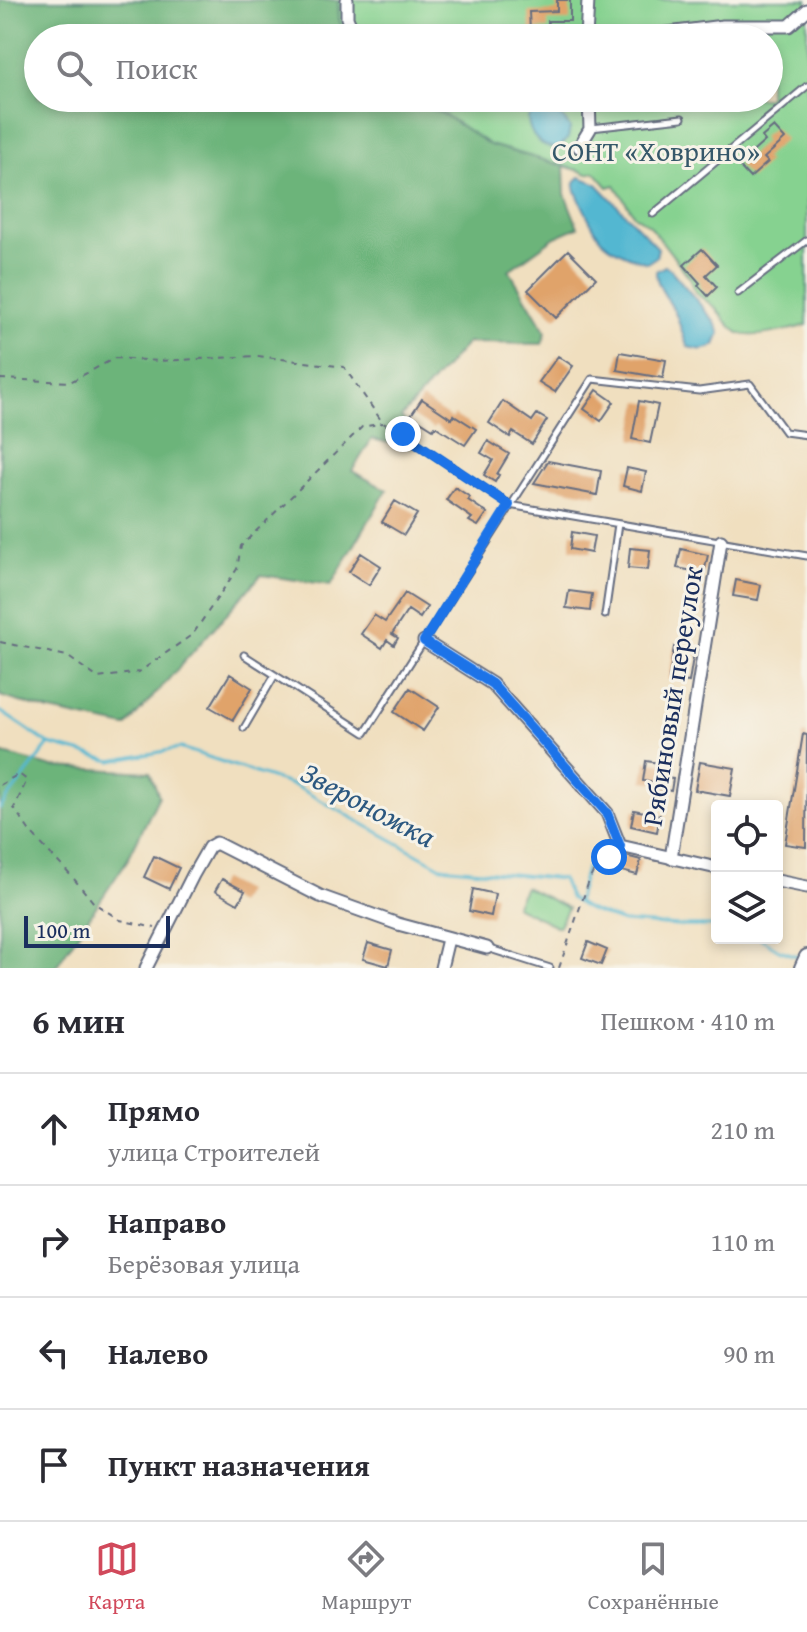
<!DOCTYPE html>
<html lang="ru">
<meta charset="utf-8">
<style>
:root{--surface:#fff;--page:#f7f7f7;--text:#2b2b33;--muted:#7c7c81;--line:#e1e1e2;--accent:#d1495b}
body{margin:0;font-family:"Gentium Book Plus",serif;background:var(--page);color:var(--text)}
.controls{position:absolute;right:24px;bottom:24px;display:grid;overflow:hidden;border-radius:8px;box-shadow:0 4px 12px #0003}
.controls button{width:72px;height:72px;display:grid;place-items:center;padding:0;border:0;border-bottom:2px solid var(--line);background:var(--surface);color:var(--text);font:40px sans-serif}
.scale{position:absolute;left:24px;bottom:20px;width:146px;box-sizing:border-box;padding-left:8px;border:4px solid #1b2f5e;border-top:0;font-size:22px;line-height:28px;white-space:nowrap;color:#1b2f5e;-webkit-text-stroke:6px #f7f3e8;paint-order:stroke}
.stop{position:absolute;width:24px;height:24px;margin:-18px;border:6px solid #1a73e8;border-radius:50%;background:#fff}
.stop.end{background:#1a73e8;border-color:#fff;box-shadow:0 2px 8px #0008}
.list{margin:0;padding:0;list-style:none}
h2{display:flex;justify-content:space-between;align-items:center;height:104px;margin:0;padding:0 32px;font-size:34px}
h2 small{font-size:26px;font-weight:400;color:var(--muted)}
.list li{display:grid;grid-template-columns:52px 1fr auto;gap:24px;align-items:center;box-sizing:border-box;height:112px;padding:0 32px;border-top:2px solid var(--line)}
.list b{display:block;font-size:30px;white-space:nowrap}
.list p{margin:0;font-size:26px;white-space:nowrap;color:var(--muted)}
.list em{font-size:26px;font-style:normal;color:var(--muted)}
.icon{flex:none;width:44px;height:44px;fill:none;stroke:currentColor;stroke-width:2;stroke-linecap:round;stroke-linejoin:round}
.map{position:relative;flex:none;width:807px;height:968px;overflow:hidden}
.search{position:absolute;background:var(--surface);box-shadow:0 4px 12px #0003;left:24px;right:24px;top:24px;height:88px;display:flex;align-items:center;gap:20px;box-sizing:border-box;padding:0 28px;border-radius:44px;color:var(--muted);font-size:30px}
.sheet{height:552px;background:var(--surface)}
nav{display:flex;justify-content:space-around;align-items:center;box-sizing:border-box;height:112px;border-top:2px solid var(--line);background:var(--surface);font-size:22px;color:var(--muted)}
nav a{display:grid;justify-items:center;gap:4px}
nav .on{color:var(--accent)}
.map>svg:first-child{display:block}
.green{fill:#86d290;stroke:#508077;stroke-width:2}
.forest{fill:#6cb47a;stroke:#44726c;stroke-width:2}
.water{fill:#53b7d1;stroke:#377398;stroke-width:2}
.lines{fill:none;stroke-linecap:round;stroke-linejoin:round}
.stream{stroke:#53b7d1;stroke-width:3}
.building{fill:#e0a36b}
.service-casing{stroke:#666d80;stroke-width:9}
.minor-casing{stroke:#666d80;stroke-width:15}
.tertiary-casing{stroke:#666d80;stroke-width:18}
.path{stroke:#666d80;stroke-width:2;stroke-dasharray:6 6;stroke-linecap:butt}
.service{stroke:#fff;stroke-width:5}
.minor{stroke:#fff;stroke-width:11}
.tertiary{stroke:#fff;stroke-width:14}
.route{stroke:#1a73e8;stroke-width:10}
.labels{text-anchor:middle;stroke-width:6;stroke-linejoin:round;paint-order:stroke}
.park-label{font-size:28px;fill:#36586a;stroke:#f7f3e8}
.street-label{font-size:28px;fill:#1b2f5e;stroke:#f7f3e8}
.water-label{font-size:30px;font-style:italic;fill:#2c5880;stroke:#f7f3e8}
</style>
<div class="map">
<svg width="807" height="968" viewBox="0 0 807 968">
<rect width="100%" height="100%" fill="#f7f3e8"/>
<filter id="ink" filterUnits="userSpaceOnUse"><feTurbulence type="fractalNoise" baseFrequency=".0125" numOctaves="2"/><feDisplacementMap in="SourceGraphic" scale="16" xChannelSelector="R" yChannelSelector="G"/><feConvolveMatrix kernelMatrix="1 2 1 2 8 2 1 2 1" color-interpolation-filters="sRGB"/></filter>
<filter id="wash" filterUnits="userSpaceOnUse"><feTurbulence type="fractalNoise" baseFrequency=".006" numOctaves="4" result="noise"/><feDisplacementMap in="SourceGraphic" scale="32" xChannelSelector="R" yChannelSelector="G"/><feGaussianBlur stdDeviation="1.8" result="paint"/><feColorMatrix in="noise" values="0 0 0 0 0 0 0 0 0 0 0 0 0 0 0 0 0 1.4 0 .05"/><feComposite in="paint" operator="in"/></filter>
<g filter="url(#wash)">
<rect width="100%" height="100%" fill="#f0dfbf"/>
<path class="green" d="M338 0H807V325C793 329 751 340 739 333 728 327 722 314 713 306 701 296 693 295 690 278L650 226 634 215 615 185 608 187 595 172 587 174 581 171 490 145 443 114 419 104 411 98H769V38H346L339 19Z
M525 887 568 908 558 927 515 906Z"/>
<path class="forest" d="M0 0H338L339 19 346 38H38V98H411L419 104 443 114 490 145 564 166 565 194 578 227 555 237 509 270 546 332 542 344 467 343 401 417 418 435 410 448 372 439 352 471 387 490 331 585 261 575 126 727 50 711 0 696Z
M0 753 53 767 150 772 159 796 128 859 55 968H0Z"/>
<path class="water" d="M536 108C552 109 563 115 570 128L568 138 559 148C541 149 529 135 528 118Z
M580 177 596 183 658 248 656 257 647 263C631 257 614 252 601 239 595 232 577 196 575 187 574 181 576 181 580 177Z
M665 266 671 270 714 321 720 333 715 345C705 351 699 350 688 347 683 337 681 328 677 317 671 301 656 288 656 271Z"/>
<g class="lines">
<path class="stream" d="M0 711 49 744 112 761 181 748 295 786 441 867 562 879 570 898 587 909 623 922 678 926H717
M0 808 49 744
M577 902 586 868
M760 938 779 950 803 958"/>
</g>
<g id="blocks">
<path class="building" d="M557 0H570V21H548V29L530 30 529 12 557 11Z
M774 127 785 139 764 158 768 162 750 178 738 165 765 141 762 137Z
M702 249 717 265 706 275 717 287 708 296 698 285 700 283 684 265Z
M568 250 596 278 556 318 528 290Z
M620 352 666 360 663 378 617 370Z
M558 356 573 366 555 392 539 382Z
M597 390 614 402 601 421 584 409Z
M422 399 452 419 454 415 476 429 465 445 435 426 433 429 411 415Z
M503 401 532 421 537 414 547 420 532 444 513 432 510 437 489 423Z
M639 401 658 405 650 443 632 439Z
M488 441 509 454 497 474 499 475 495 482 484 475 493 460 481 453Z
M548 461 601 471 597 495 534 483Z
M627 468 646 472 642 491 623 486Z
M455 487 470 497 468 500 487 513 478 526 469 521 472 518 446 500Z
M395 501 417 514 404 535 382 522Z
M572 532 594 536 591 553 570 549Z
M630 548 650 550 648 570 628 568Z
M681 549 708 555 704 573 677 568Z
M361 553 381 566 369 585 349 572Z
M736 580 761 585 758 600 733 596Z
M569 591 592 594 590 611 566 608Z
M405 593 427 607 420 618 408 610 392 634 398 638 394 645 387 640 382 648 361 634 374 615 385 622Z
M674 647 694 651 689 682 669 679Z
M230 674 252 688 233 720 210 707Z
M410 688 439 707 423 731 394 712Z
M803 734 807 735 806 847 785 844Z
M646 761 666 764 664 778 673 779 671 791 656 788 657 783 643 781Z
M700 762 735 768 730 796 695 790Z
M634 810 660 815 657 832 631 826Z
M618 854 641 860 637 875 614 869Z
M154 856 179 868 169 889 144 877Z
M222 879 245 891 238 904 215 891Z
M473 889 495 894 491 916 469 911Z
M588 942 607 950 601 965 582 958Z
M368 943 392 950 388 966 363 959Z"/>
</g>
</g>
<g filter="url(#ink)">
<use href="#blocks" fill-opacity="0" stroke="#666d80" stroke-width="2"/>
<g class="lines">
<defs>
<path id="service" d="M591 128 682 118
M653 214 807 86
M738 293 807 240
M403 434 509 505 807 556
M605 615 618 524
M244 655 365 733 592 379 699 391 750 384 785 432 807 435
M244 728 275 675
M487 948 550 968"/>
<path id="minor" d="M347 0V18L356 38
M586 38 588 0
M628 38 723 26H789L807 10
M579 147 590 129 589 98
M424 641 492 684 607 813 620 846 717 868
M671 858 721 541
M777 881 807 887
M146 968 193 875 209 847 216 843 320 896 398 924 487 948
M441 968 448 939"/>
<path id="tertiary" d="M802 968 807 957"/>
</defs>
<use href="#service" class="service-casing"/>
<use href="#minor" class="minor-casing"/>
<use href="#tertiary" class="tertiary-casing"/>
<path class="path" d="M0 379 70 382 115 358 159 361 258 356 344 367 383 423 397 430
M0 642 67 656 98 678 139 672 193 634 237 569 241 546 362 427 383 423
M0 785 19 774 27 780 14 808 31 833 74 879 94 903 120 920 155 928
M559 968 589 881 594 870 614 852"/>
<use href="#service" class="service"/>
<use href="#minor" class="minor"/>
<use href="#tertiary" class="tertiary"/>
</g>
</g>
<g class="lines" filter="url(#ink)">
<path class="route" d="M403 434 509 505 424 641 492 684 607 813 620 846 609 857"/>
</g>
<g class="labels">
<g class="park-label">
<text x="656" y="161">СОНТ «Ховрино»</text>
</g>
<g class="street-label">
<text transform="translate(672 696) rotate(-81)" y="10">Рябиновый переулок</text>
</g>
<g class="water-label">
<text transform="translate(368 805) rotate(28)" y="10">Звероножка</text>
</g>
</g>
</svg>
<div class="controls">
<button><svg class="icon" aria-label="locate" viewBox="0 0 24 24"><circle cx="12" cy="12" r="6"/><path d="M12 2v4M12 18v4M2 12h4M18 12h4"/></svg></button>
<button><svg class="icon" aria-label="layers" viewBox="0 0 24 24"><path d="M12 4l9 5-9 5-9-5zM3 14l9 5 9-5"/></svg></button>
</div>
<div class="scale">100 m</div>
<div class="stop" style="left:609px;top:857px"></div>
<div class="stop end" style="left:403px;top:434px"></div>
<div class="search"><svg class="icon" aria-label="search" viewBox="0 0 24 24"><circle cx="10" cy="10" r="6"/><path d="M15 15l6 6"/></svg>Поиск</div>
</div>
<section class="sheet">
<h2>6 мин<small>Пешком · 410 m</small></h2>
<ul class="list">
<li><svg class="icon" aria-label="ahead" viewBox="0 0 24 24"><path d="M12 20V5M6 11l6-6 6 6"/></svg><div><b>Прямо</b><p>улица Строителей</p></div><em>210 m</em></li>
<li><svg class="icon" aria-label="right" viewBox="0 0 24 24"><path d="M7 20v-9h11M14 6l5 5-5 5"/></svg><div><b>Направо</b><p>Берёзовая улица</p></div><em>110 m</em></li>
<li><svg class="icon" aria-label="left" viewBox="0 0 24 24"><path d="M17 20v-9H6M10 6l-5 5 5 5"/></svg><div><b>Налево</b></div><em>90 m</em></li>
<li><svg class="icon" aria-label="arrive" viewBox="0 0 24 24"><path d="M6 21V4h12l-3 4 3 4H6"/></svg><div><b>Пункт назначения</b></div></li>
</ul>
</section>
<nav>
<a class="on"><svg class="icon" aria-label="map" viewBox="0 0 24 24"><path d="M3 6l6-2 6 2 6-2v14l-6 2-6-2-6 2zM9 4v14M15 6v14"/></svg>Карта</a>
<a><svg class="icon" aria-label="directions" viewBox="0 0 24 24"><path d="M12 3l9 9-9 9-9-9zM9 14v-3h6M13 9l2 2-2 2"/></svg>Маршрут</a>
<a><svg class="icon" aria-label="saved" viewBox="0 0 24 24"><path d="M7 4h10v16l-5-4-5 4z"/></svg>Сохранённые</a>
</nav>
